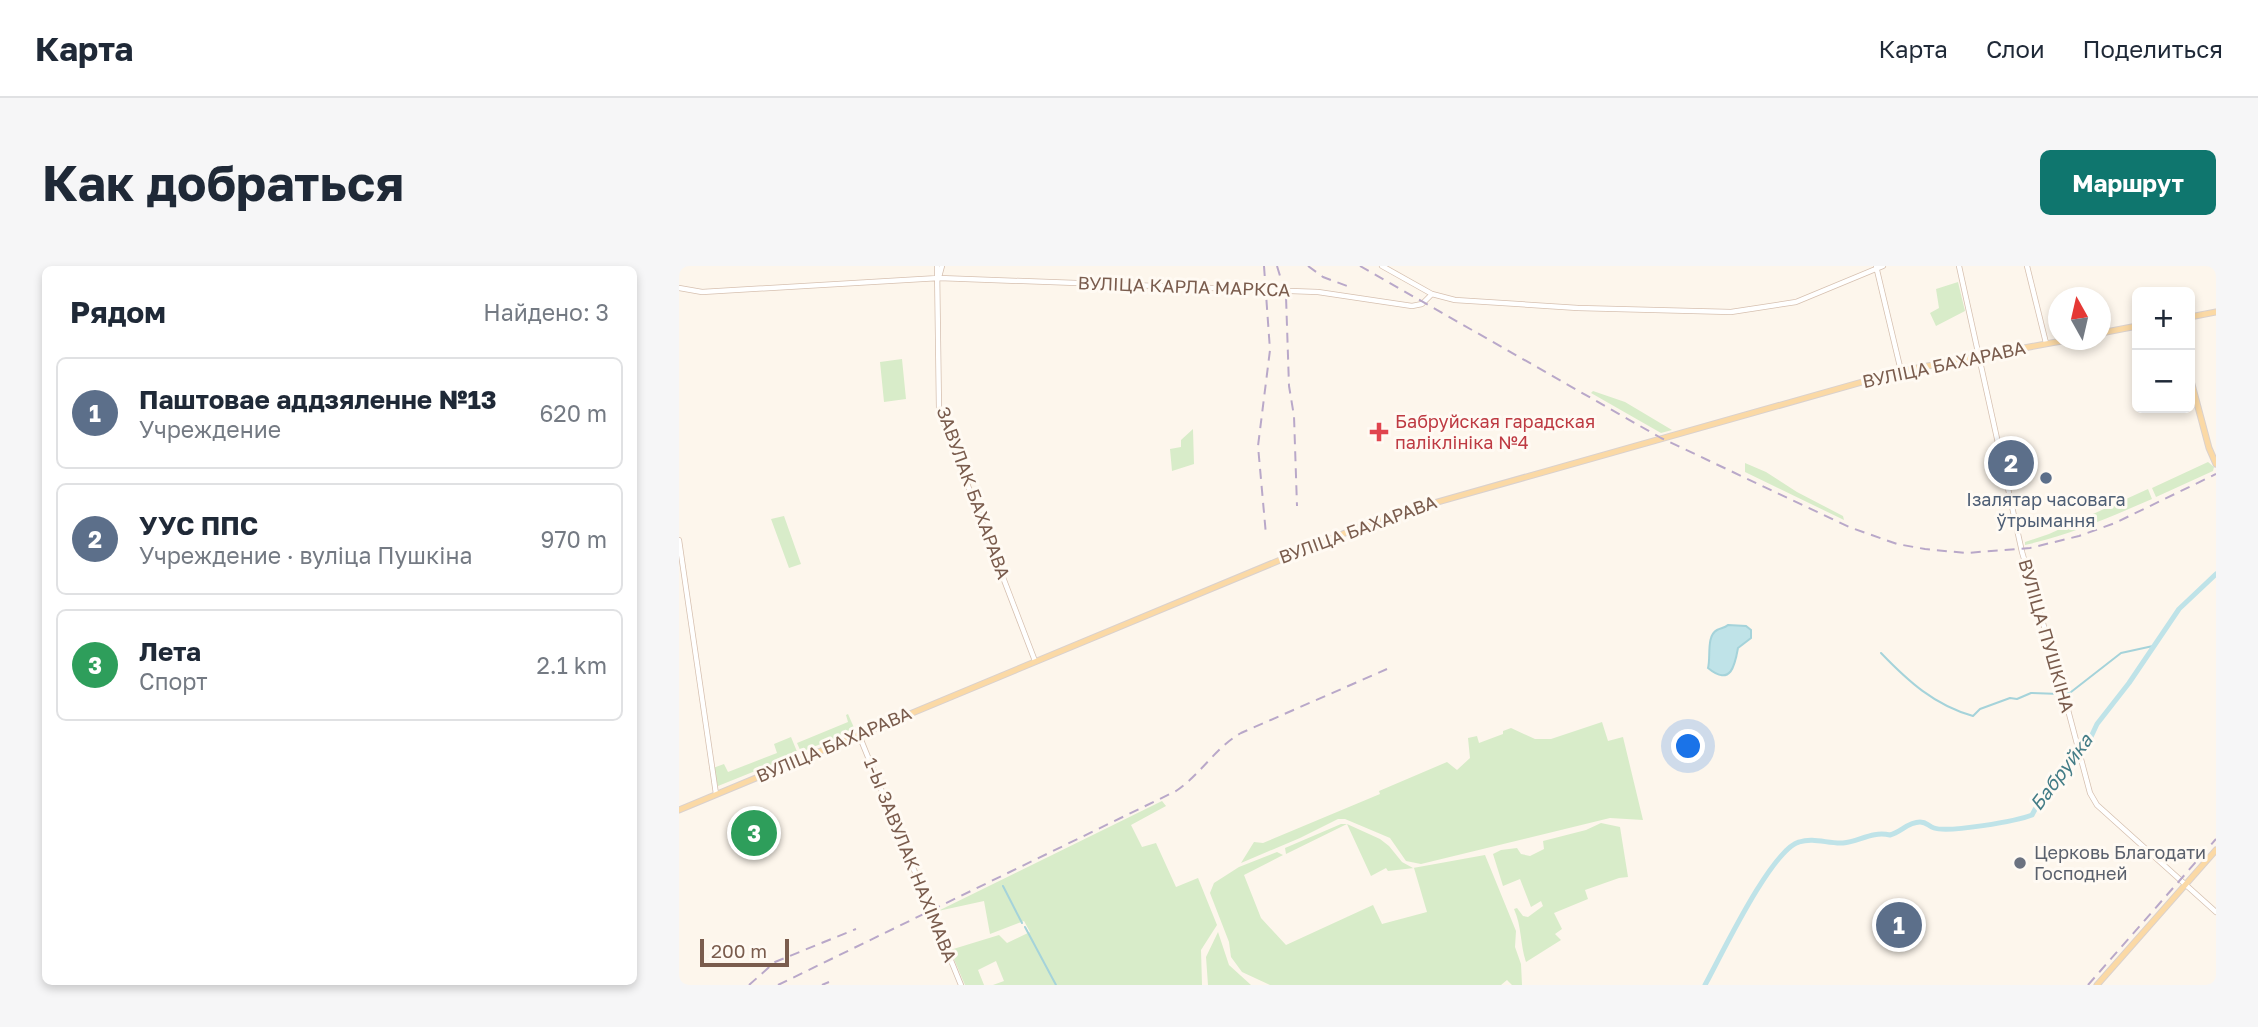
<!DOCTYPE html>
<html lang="ru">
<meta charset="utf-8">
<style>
:root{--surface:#fff;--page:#f6f6f7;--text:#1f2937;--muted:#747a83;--line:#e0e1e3;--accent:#0f766e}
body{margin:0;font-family:"Golos Text",sans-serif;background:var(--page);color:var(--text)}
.controls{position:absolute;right:21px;top:21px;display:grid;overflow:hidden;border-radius:10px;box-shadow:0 4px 10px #0003}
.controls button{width:63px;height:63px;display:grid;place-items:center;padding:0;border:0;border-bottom:2px solid var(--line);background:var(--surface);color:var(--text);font:35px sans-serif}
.compass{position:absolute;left:1369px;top:21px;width:63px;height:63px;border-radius:50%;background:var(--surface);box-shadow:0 4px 10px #0003;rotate:352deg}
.scale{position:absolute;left:21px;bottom:18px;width:89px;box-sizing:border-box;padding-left:7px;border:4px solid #7a5c4d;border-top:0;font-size:19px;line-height:24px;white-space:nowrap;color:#7a5c4d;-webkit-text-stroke:5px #fffaf3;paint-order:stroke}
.you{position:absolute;left:1010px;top:481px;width:24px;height:24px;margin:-18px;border:5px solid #fff;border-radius:50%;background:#1a73e8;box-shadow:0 0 0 10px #1a73e833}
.badge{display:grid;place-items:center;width:46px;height:46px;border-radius:50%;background:var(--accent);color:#fff;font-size:23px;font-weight:700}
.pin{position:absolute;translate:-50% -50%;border:4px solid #fff;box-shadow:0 2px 7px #0006}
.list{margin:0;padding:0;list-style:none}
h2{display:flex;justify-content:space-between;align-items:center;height:91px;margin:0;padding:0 28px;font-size:30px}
h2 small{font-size:23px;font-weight:400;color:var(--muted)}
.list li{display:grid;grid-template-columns:46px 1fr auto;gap:21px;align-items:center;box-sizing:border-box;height:112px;margin:0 14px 14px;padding:0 14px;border:2px solid var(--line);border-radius:10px}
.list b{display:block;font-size:26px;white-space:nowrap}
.list p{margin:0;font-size:23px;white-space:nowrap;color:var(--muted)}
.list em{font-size:23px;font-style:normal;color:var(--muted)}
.map{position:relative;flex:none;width:1537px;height:719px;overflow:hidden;border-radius:10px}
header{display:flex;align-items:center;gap:42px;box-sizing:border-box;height:98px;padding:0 35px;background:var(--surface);border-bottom:2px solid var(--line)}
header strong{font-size:33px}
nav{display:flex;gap:38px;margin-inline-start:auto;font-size:24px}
.intro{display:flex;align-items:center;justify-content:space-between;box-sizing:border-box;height:168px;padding:0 42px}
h1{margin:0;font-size:49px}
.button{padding:18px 32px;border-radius:10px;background:var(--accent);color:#fff;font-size:24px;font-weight:700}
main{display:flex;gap:42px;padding:0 42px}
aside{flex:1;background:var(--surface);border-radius:10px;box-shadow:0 4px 10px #0003}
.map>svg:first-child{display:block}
.green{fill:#d8ecc9}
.water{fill:#bfe3e8;stroke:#a5d3da;stroke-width:2}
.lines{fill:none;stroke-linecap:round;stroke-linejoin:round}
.stream{stroke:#a5d3da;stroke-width:2}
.river{stroke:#bfe3e8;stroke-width:5}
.secondary-casing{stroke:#d6c0b0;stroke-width:6}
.primary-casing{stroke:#dad1cd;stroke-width:7}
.secondary{stroke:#fff;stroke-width:4.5}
.primary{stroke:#fbd9a5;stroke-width:5}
.rail{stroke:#b9a8c9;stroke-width:2;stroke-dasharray:10 7;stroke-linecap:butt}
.health-dot{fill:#e0444e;stroke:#fffaf3;stroke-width:2.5}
.service-dot{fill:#5c6f8a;stroke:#fffaf3;stroke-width:2.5}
.worship-dot{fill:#6b7280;stroke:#fffaf3;stroke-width:2.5}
.labels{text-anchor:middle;stroke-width:6;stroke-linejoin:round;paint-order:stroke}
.street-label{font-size:18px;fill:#7a5c4d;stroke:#fffaf3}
.health-label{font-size:18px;fill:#be3a42;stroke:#fffaf3;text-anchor:start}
.service-label{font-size:18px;fill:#4e5e75;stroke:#fffaf3}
.worship-label{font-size:18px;fill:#5b616d;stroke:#fffaf3;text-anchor:start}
.water-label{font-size:19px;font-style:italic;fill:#437c86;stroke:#fffaf3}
</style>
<header>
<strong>Карта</strong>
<nav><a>Карта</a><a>Слои</a><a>Поделиться</a></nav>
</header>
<div class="intro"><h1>Как добраться</h1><a class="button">Маршрут</a></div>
<main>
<aside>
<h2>Рядом<small>Найдено: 3</small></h2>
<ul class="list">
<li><span class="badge" style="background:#5c6f8a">1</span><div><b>Паштовае аддзяленне №13</b><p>Учреждение</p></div><em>620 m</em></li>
<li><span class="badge" style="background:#5c6f8a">2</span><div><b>УУС ППС</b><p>Учреждение · вуліца Пушкіна</p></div><em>970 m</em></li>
<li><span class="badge" style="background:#2e9e5b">3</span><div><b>Лета</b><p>Спорт</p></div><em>2.1 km</em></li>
</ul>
</aside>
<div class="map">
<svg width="1537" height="719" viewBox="0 0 1537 719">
<rect width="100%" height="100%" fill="#fdf6ec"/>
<path class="green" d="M1279 16 1286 45 1257 60 1251 47 1260 42 1257 23Z
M223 93 227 133 205 136 201 96Z
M914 125 946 136 993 164 982 167 912 127Z
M514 163 515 198 493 205 491 183 502 181V174Z
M1529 196 1535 201 1534 205 1477 231 1473 222Z
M1066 197 1087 206 1118 226 1164 250 1165 254 1066 206Z
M1469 223 1473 233C1431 251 1391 269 1346 279V276L1370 268Z
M105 250 122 298 110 302 92 253Z
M169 448 176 464 122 486 118 477 169 456 167 449Z
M923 456 929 475 944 471 964 554 931 552 742 598 727 595 711 572 666 553H659L621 572 562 597 575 576 584 577 701 528 700 525 768 496 778 504 791 492 789 472 798 470 800 477 824 468V465L832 462 856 473H872Z
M112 471 119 488 39 520 34 502 45 498 49 506 98 487 95 478Z
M483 535 487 540 452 559 463 581 477 577 497 621 519 612 538 659 522 684 523 719H314L325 715 317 695 299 704 305 719H286L271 684 320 669 328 677 351 666 345 655 311 668 305 635 259 645Z
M922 557 941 561 949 611 940 612 906 624 909 633 875 647 883 663 876 668 882 674 847 696C841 678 843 661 835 643L838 642 844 650 849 651 864 640 862 635 852 641 841 613 824 620 814 588 822 584 838 582 842 588 851 590 865 583 864 575 907 564Z
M662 558H668L701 573 710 580 723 596 734 602 806 589 837 665 836 681 842 698 843 719H833L828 714 822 719H591L563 706 552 691 550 676 531 627 535 617 560 601 598 586 604 589 565 609 582 652 607 679 694 639 703 658 748 646 735 602 709 605 707 602 692 610 668 558 607 588 606 582Z
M539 666 550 699 572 719H529L527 691Z"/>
<path class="water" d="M1049 359 1067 360 1072 364V372L1059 382C1056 399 1052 421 1029 402 1032 391 1027 370 1038 364 1042 362 1046 362 1049 359Z"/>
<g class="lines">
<path class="stream" d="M1202 387C1229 415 1255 439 1294 450L1301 443 1331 432 1338 433 1352 427 1381 428 1392 426 1442 387 1474 380
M324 620 343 657
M346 661 377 719"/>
<path class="river" d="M1026 719C1042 690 1092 584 1120 576 1135 571 1149 578 1164 577 1181 575 1193 565 1211 569 1222 566 1229 556 1241 556 1248 556 1249 560 1255 562 1270 567 1338 555 1353 549L1367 523 1386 501 1394 487 1411 473 1418 458 1450 417 1500 343 1537 308"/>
<defs>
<path id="secondary" d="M258 0 260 144 356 395
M703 0 753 28 776 34 899 42 1052 46 1117 36 1204 0
M1197 0 1222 105
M1280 0 1343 286 1384 425 1411 527 1418 539 1537 646
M1348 0 1367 77
M260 11 263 0
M0 22 23 26 260 12 639 26 733 40 743 38 753 28
M0 274 37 528
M180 469 282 719"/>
<path id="primary" d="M1511 51 1537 46
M1422 67 1458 60
M1511 111 1530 182 1537 198
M0 544 702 252 1222 105 1388 74
M1418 719 1537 584"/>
</defs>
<use href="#secondary" class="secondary-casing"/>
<use href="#primary" class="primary-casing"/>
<use href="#secondary" class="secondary"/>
<use href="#primary" class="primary"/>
<path class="rail" d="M585 0 591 84 579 180 587 269
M598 0 607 30 610 120 615 150 618 240
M629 0 644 11 668 20
M681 0 982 172 1170 261 1218 278 1246 283 1287 287 1351 282 1400 270 1436 257 1537 208
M70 719 96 696 177 663
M99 719 497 525C522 508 536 482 562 467L708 403
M143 719 150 716
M1409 719 1537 573"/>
</g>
<path class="health-dot" d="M696.5 155.5h7v7h7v7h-7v7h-7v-7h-7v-7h7z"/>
<circle class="service-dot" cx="1367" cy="212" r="7"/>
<circle class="worship-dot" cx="1341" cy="597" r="7"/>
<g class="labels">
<g class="street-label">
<text transform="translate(505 21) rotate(2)" y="6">ВУЛІЦА КАРЛА МАРКСА</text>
<text transform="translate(1265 99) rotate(-12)" y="6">ВУЛІЦА БАХАРАВА</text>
<text transform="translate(294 227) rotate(70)" y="6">ЗАВУЛАК БАХАРАВА</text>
<text transform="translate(679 264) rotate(-20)" y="6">ВУЛІЦА БАХАРАВА</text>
<text transform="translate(1367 370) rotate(74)" y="6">ВУЛІЦА ПУШКІНА</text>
<text transform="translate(155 479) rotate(-23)" y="6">ВУЛІЦА БАХАРАВА</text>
<text transform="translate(231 594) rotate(68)" y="6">1-Ы ЗАВУЛАК НАХІМАВА</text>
</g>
<g class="health-label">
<text x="716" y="162">Бабруйская гарадская<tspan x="716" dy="21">паліклініка №4</tspan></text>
</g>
<g class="service-label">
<text x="1367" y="240">Ізалятар часовага<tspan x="1367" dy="21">ўтрымання</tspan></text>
</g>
<g class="worship-label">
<text x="1355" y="593">Церковь Благодати<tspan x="1355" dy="21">Господней</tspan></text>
</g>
<g class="water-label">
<text transform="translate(1382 506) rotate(-53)" y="7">Бабруйка</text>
</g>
</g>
</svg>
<div class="controls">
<button>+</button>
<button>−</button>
</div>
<svg class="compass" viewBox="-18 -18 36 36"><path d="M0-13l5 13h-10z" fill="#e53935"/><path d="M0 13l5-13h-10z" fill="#747a83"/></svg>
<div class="scale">200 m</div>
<div class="you"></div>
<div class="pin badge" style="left:1220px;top:659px;background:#5c6f8a">1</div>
<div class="pin badge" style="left:1332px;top:197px;background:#5c6f8a">2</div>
<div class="pin badge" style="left:75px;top:567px;background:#2e9e5b">3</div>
</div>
</main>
